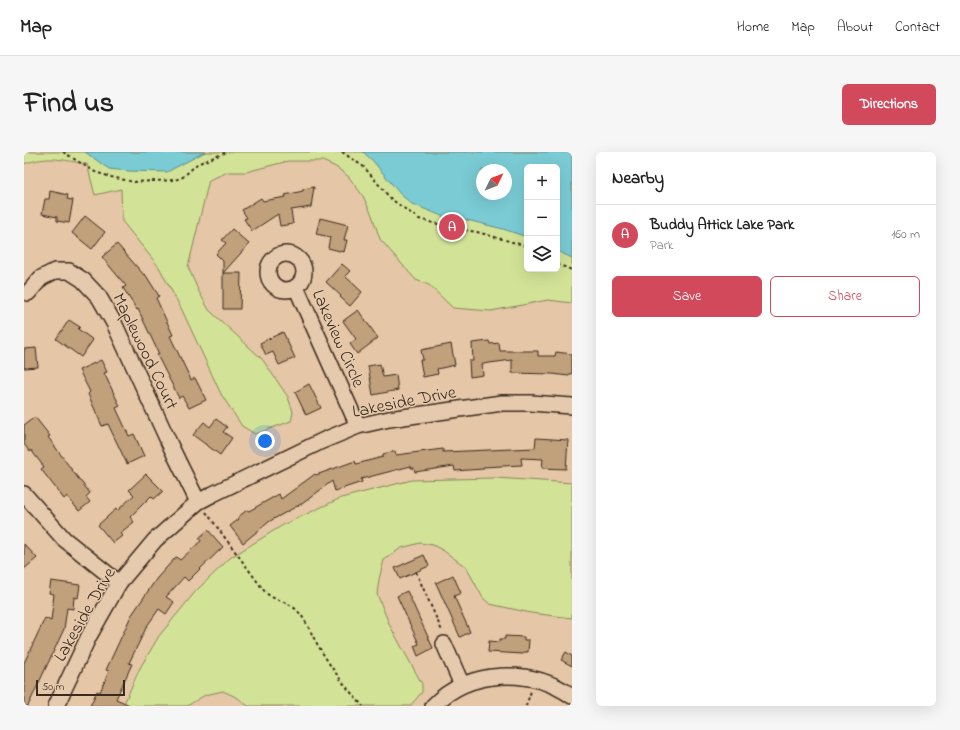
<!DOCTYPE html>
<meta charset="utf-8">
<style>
:root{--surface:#fff;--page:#f6f6f6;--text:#222;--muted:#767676;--line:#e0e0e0;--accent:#d1495b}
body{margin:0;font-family:"Indie Flower",sans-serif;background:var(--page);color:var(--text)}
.controls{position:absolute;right:12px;top:12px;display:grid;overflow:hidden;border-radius:6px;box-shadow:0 4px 16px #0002}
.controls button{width:36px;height:36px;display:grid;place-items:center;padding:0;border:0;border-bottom:1px solid var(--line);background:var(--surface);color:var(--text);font:20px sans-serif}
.compass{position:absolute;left:452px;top:12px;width:36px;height:36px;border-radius:50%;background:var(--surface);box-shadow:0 4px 16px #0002;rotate:47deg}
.scale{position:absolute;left:12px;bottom:10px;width:89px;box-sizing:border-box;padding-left:4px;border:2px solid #3b2a1e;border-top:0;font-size:11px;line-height:14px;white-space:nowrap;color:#3b2a1e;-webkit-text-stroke:3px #e6caad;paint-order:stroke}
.you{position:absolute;left:241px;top:289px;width:14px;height:14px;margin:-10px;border:3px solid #fff;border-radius:50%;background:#1a73e8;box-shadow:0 0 0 6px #1a73e833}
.badge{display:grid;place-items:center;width:26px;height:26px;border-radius:50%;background:var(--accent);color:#fff;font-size:13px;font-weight:700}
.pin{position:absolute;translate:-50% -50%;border:2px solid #fff;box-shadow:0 1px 4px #0006}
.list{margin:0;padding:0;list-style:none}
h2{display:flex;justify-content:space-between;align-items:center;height:52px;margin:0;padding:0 16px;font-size:17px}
h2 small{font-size:13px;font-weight:400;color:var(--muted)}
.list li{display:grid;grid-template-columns:26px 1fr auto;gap:12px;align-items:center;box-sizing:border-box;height:60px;padding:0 16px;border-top:1px solid var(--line)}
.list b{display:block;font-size:15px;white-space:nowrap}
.list p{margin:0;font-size:13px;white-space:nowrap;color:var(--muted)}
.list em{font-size:13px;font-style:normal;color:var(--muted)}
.actions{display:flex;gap:8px;padding:12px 16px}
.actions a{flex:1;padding:9px 0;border:1px solid var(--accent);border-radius:6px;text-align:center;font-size:14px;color:var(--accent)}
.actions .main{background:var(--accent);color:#fff}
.icon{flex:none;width:22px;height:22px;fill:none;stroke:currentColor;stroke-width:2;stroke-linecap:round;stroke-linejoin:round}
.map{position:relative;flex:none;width:548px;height:554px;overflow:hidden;border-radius:6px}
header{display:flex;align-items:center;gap:24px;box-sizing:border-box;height:56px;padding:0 20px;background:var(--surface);border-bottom:1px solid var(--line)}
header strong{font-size:19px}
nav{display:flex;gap:22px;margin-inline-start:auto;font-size:14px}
.intro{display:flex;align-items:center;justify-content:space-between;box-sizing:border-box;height:96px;padding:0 24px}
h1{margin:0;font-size:28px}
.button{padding:10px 18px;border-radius:6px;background:var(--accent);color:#fff;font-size:14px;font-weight:700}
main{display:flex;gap:24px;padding:0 24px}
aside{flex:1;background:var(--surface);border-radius:6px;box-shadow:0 4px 16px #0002}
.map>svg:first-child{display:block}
.green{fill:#d2e397;stroke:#86865a;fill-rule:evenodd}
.water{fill:#7acbd4;stroke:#618b8b;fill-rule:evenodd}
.building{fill:#c1a07c;stroke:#3b2a1e}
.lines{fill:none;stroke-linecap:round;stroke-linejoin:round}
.minor-casing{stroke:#3b2a1e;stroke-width:18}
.path{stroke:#3b2a1e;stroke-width:2;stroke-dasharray:3 3;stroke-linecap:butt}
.minor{stroke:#e6caad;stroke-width:15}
.labels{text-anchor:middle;stroke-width:3;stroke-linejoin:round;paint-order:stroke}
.street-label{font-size:18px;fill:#3b2a1e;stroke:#e6caad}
</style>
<header>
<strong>Map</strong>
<nav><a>Home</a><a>Map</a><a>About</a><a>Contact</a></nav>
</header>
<div class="intro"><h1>Find us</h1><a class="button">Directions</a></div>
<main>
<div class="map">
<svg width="548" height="554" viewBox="0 0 548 554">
<rect width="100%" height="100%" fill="#e5c6a6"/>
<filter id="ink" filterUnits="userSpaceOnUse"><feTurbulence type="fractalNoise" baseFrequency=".025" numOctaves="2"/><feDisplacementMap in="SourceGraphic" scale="8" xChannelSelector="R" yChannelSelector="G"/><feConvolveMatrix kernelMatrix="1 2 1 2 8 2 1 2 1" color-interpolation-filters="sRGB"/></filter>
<g filter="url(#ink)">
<path class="green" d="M0 0H548V151L524 148 467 159 429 156 405 133 392 128 383 118 356 87 348 63 339 44 324 24 312 15 299 9H264L222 20H204L185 28 164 115 174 138 185 158 238 207 264 245 269 260 267 269 231 282 218 274 197 242 158 158 135 115 98 69 97 37 71 43 63 12C39 8 24 3 0 12ZM503 15H533V117H503ZM458 18H482V42H458Z
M471 326 548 331V466L507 461 466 452 459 446 442 415 420 399 409 393 396 391 377 396 360 408 355 427 353 442 366 474 398 532V540L386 554H224L214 546 199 539 181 543 163 554H99L116 516 135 484 172 439 206 406 259 373 317 346 388 328Z"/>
<path class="water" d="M61 0H181L143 20 104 19 85 17Z
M339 0H548V106L533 99V15H503V85L479 77 443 68 423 66 388 52 376 42 349 9ZM458 18H482V42H458Z"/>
<path class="building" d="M290 35 287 55 267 58 269 72 256 74 254 62 228 79 220 67 223 66 218 58 237 46 239 49 262 45 261 43 279 39V37Z
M26 39 44 43 43 47 49 48 45 71 33 69V65L18 62 21 47H25Z
M61 64 81 80 68 97 48 81Z
M296 66 324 73 320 88H323L320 100 304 96 306 85 292 82Z
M208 77 225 92 199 121V109L192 102 202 91 198 88Z
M93 92 120 123 121 122 135 144 132 146 149 183 146 184 167 228 171 226 182 248 165 256 158 244 155 246 133 203 135 202 114 157 113 158 99 136 102 134 78 105Z
M318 112 326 119 321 124 338 140 326 154 316 145 317 144 302 130Z
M199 121H217L216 157H199Z
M334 158 354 186 333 202 326 192 332 187 319 169Z
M45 168 56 175 54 177 69 188 57 205 32 187Z
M259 180 271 206 255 213 249 200 242 203 236 191Z
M465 189 466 192 475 191 476 199H514V204H531L532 200 548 202V222H545V224L528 222 488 221V208L458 212 459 223 446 225 445 209H449L448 191Z
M427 192 431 213 413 217 414 222 399 225 396 208H399L397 198Z
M12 196 14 215 0 216V197Z
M77 208 83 220 80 221 96 254 92 256 105 284 110 282 120 304 103 312 84 272 78 274 64 242 66 240 55 218Z
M356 212 359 225 372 223 374 238 349 243 344 214Z
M285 232 297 256 282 263 271 240Z
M11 265 26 284 24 285 50 321 66 341 62 345 66 350 55 359 43 344 40 347 17 317 20 315 7 298 6 300 0 292V273Z
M192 267 203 275 199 280 208 286 196 303 169 283 180 270 186 275Z
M512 286 544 288 542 317 518 316 519 307 497 306 498 313 459 315V317L431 319 430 314 391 320 390 316H387V314L337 327 338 330 311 339 308 329 278 352H277L246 369 219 391 206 374 215 367 214 365 223 358 225 359 255 342 257 347 291 322 292 323 331 309 332 312 359 305V302L371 299 372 303 419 297V300L511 296Z
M122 322 139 339 130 347 127 344 106 365 110 370 96 381 98 384 89 391 74 373 92 357 93 359 110 343 105 338Z
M184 378 199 395 177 416 164 429 160 425 142 445 150 450 142 462 135 457 123 474 105 511 108 512 92 547 108 554H66L73 539 76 540 85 519 82 518 107 464 133 426 152 405 156 408 177 389 175 386Z
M0 392 13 406 0 417Z
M400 403 405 414 376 427 371 416Z
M429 423 437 441 430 444 446 480 436 485 412 431Z
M27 429 56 433 54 446 50 445 49 457 43 456 40 477 4 554H0V511L21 466 27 469 30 442 25 441Z
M383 439 409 496 394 504 390 494 395 492 373 444Z
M481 484 500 485V488H505L504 500H500L499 502 464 500 465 489 475 490 476 487H481Z
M542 500 548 504V514L537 508Z"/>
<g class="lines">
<defs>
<path id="minor" d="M244 120a18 18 0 1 1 36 0a18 18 0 1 1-36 0Z
M272 135 334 274
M4 141 17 126 31 119H45L59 128 75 145 90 171 147 295 174 350
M0 342 40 387 95 431
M420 492 438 533
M32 554 65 484 95 431 131 388 174 350 189 342 298 289 334 274 365 267 478 251H507L548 254
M409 554C445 517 506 515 548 544"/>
</defs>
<use href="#minor" class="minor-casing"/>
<path class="path" d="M39 0 71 20 87 25 110 30 151 28 159 25 173 12 203 0
M318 0 340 15 367 47 395 67 428 76 453 80 499 93 503 96
M533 112 548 118
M182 360 241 440C251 450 266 448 277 463 284 472 288 484 295 495 307 516 322 536 339 554
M392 420 418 479
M502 554 507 539"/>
<use href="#minor" class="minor"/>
</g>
</g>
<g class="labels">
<g class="street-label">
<text transform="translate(315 186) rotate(66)" y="6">Lakeview Circle</text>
<text transform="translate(122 199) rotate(64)" y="6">Maplewood Court</text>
<text transform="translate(380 249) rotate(-11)" y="6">Lakeside Drive</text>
<text transform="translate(60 462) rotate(-60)" y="6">Lakeside Drive</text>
</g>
</g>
</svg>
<div class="controls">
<button>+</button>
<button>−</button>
<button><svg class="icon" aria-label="layers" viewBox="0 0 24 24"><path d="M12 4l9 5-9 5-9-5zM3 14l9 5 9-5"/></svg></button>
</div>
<svg class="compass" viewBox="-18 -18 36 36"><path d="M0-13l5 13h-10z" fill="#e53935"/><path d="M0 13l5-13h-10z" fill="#767676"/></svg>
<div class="scale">50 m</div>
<div class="you"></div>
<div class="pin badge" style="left:428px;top:75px">A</div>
</div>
<aside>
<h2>Nearby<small></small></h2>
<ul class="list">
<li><span class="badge">A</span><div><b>Buddy Attick Lake Park</b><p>Park</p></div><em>160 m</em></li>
</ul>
<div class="actions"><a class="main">Save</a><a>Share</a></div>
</aside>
</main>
